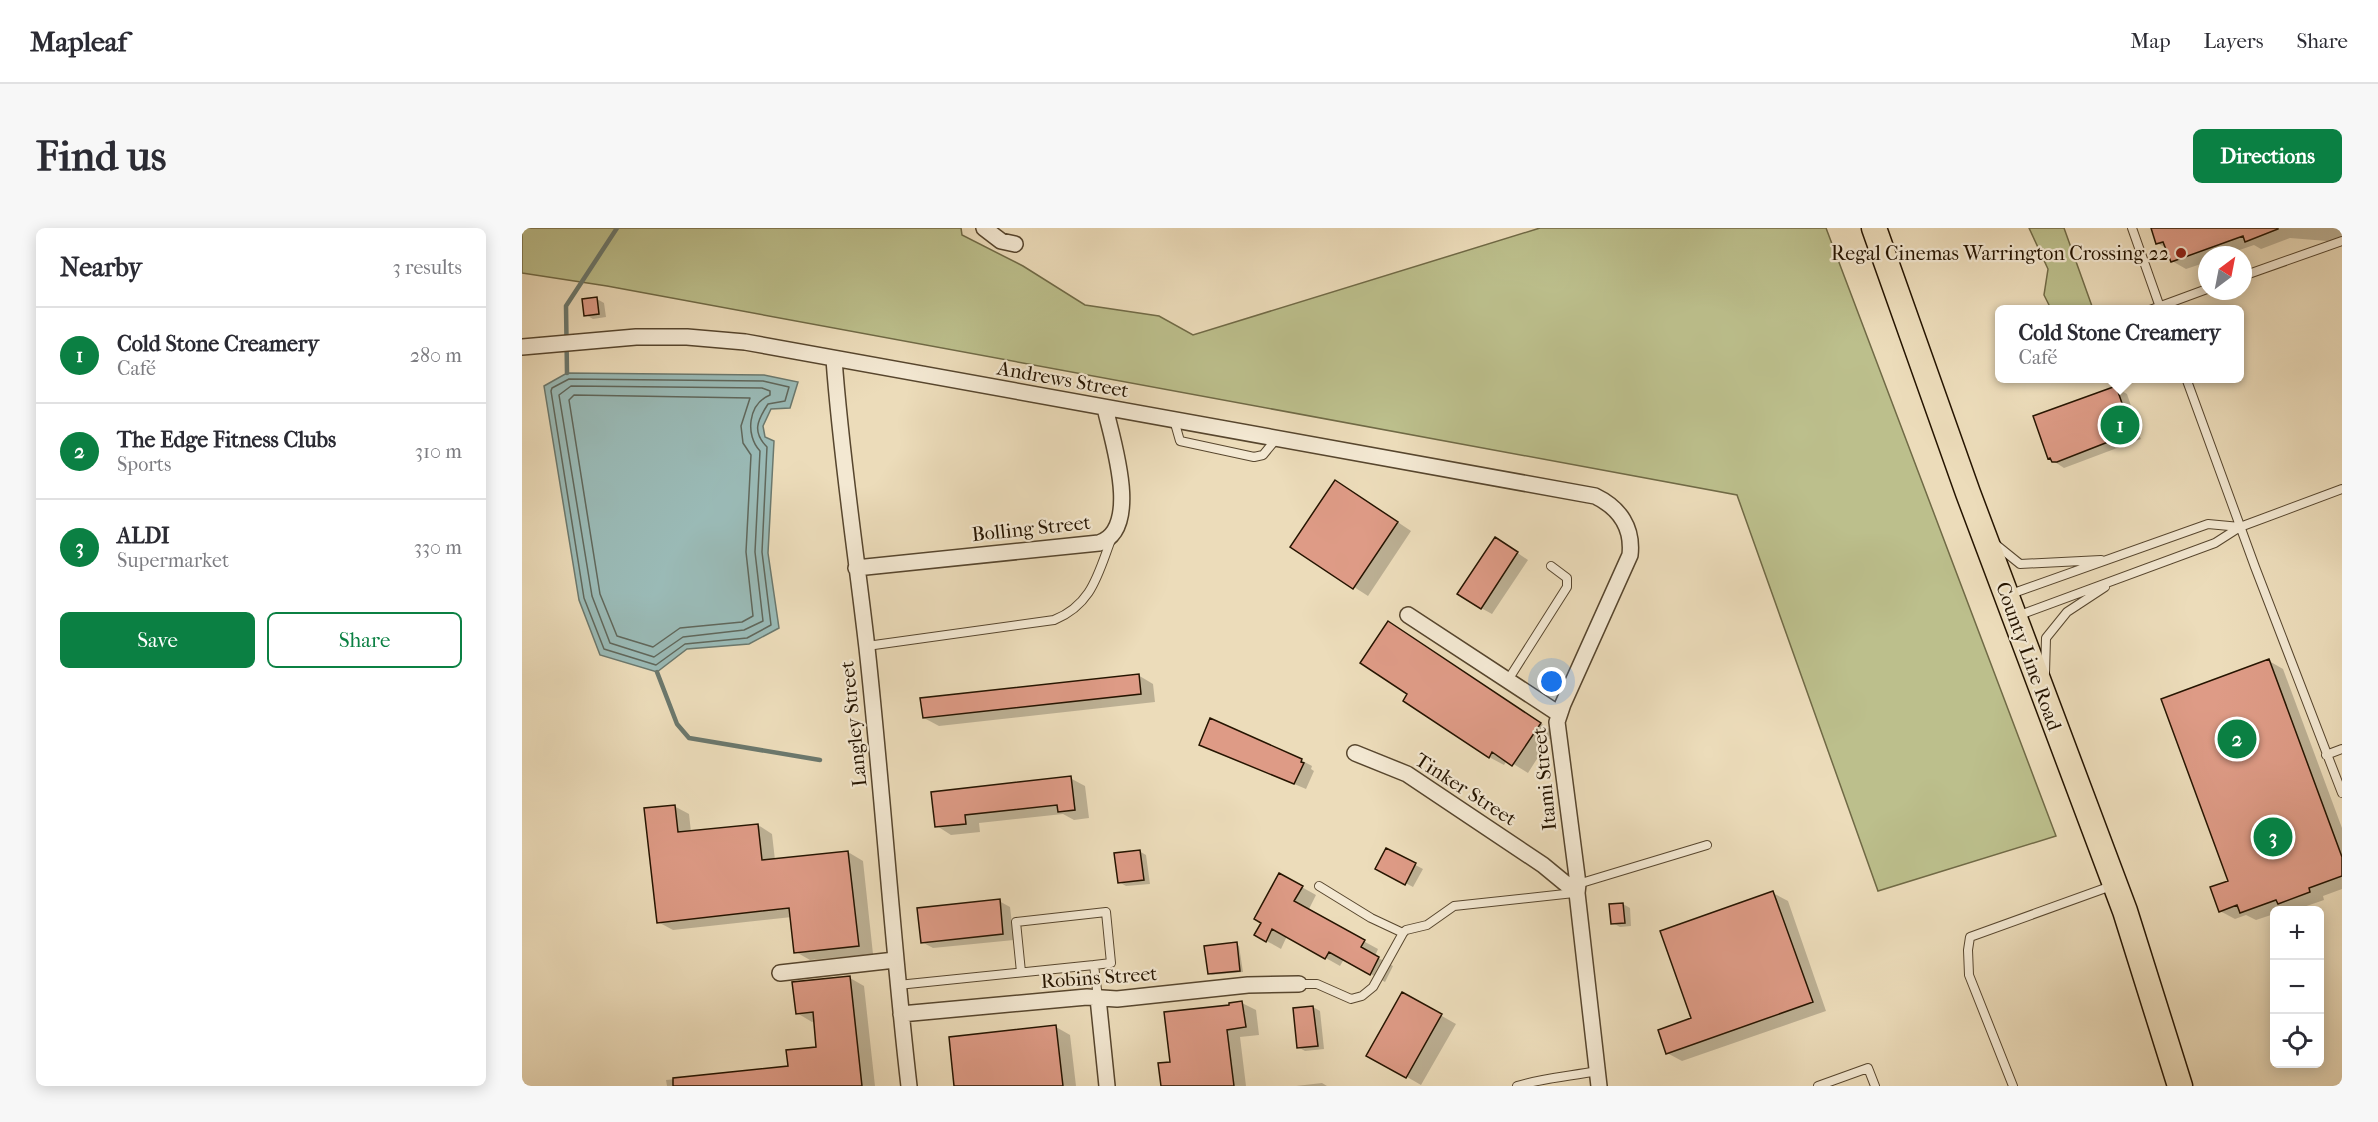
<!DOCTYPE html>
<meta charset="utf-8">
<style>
:root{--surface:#fff;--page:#f7f7f7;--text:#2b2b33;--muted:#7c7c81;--line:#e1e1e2;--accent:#0b8043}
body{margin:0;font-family:"IM FELL French Canon",serif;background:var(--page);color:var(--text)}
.controls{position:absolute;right:18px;bottom:18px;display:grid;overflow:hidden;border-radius:9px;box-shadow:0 3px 15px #0003}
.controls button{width:54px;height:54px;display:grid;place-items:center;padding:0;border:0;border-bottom:2px solid var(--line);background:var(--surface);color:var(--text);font:30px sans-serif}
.compass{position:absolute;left:1676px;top:18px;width:54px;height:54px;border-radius:50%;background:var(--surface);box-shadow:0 3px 15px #0003;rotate:32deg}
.you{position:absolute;left:1030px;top:454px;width:21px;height:21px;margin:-15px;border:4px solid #fff;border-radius:50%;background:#1a73e8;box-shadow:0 0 0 9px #1a73e833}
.badge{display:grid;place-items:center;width:39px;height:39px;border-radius:50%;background:var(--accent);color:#fff;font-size:20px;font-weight:700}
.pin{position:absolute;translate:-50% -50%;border:3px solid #fff;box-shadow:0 2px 6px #0006}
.popup{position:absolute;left:1473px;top:77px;width:249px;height:78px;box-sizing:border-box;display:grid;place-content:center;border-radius:9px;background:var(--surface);filter:drop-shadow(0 2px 4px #0005);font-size:20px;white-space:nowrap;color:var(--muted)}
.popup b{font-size:22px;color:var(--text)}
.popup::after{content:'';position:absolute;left:50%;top:100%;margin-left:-12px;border:12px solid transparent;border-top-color:var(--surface)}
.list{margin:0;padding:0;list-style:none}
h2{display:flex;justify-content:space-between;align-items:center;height:78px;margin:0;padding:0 24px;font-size:26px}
h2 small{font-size:20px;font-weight:400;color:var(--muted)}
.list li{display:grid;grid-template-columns:39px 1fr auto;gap:18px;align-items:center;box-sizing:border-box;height:96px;padding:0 24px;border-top:2px solid var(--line)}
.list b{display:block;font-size:22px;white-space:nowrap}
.list p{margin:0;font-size:20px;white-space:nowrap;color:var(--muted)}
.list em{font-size:20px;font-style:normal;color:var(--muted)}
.actions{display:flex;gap:12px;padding:18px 24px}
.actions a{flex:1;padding:14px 0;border:2px solid var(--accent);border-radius:9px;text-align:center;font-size:21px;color:var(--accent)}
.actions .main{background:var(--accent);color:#fff}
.icon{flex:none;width:33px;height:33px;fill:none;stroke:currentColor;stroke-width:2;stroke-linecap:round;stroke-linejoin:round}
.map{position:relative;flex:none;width:1820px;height:858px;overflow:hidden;border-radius:9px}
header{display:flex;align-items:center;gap:36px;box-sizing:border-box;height:84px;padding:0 30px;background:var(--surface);border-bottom:2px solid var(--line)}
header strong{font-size:28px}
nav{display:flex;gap:33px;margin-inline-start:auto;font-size:21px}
.intro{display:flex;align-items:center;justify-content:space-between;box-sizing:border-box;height:144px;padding:0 36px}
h1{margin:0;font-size:42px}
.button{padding:15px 27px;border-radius:9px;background:var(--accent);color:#fff;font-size:21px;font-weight:700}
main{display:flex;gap:36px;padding:0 36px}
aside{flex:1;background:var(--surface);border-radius:9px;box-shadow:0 3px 15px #0003}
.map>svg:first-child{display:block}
.green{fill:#bcbf8c;stroke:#706a46;stroke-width:1.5}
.water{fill:#9abab6;stroke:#6b786d;stroke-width:1.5}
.shadow{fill:#0003}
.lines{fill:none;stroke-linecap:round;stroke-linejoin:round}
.shore{stroke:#60675b;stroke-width:1.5}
.stream{stroke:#6b786d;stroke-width:4.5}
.building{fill:#de9b86;stroke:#251400;stroke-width:1.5}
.service-casing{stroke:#57462e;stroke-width:10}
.minor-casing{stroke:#57462e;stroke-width:18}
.primary-casing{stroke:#251400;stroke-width:27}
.service{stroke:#f3e8d2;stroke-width:8}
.minor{stroke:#f3e8d2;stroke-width:15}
.primary{stroke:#ecdcba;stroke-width:24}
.poi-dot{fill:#8f2418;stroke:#f3e8d2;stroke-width:2}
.labels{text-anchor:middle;stroke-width:4.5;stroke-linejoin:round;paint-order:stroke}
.poi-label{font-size:20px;fill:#251400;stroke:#f3e8d2;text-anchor:end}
.street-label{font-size:20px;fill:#251400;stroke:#f3e8d2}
</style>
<header>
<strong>Mapleaf</strong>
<nav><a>Map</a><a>Layers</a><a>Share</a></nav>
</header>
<div class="intro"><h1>Find us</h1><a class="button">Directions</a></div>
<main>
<aside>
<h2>Nearby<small>3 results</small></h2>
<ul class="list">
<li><span class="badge">1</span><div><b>Cold Stone Creamery</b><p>Café</p></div><em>280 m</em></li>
<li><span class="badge">2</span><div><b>The Edge Fitness Clubs</b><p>Sports</p></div><em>310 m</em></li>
<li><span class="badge">3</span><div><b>ALDI</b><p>Supermarket</p></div><em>330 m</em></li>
</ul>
<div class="actions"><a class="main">Save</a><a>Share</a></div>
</aside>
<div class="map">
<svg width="1820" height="858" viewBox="0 0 1820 858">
<rect width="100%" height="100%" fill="#ecdcba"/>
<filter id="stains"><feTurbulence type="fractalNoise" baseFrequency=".00333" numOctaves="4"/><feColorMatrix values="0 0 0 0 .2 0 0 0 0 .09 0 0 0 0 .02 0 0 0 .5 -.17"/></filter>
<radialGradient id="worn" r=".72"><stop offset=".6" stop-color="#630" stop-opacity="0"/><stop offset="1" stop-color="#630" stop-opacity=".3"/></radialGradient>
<path class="green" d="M0 0H439L440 7 501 38 563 77 637 88 671 107 1018 0H1304L1534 608 1356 663 1215 267 85 58 0 45Z
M1507 0H1542L1571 81H1529L1522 67 1526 41Z"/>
<path class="water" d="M45 145 242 147 276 154 268 180 249 181 241 198 243 209 252 213 246 325 257 400 227 416 165 421 135 444 78 427 57 372 22 158Z"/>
<path class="shadow" d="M1630 0H1820V10L1805 13 1768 10 1739 21 1732 17 1703 27H1685V34L1664 41 1650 33 1646 21 1635 15Z
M75 71 82 75 84 89 71 91 64 87Z
M1594 160 1605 166 1619 207H1617L1619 211 1542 240 1527 230Z
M828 262 889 303 846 368 832 359Z
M984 317 1006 332 970 386 959 380Z
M881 404 1032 504 1006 545 985 532 982 537 967 529 887 466Z
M1747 433 1761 441 1820 600V661L1801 668 1802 672 1773 682 1767 680 1752 682V686L1734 692 1724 687 1713 691 1698 683 1708 654Z
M616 447 631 456 633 474 417 498 402 490Z
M678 516 779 532 790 538 789 541 792 543 784 561Z
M548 550 563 558 567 590 552 592 541 586 457 595 458 604 429 607 415 598 411 565Z
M152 578 167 586 169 604 236 597 250 606 253 632 326 624 341 633 351 726 288 732 274 724 270 689 151 702 136 694Z
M865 622 901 641 891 659 855 640Z
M617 623 624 627 628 656 604 658 597 654Z
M758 647 794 667 786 683 856 721 853 728 871 738 863 754 822 731 818 738 765 708 759 721 734 707Z
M1251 665 1266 673 1304 783 1160 833 1145 825 1171 791Z
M477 673 488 679 492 712 411 720 400 714Z
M1101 676 1108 680 1109 698 1098 699 1091 695Z
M714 716 717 718 721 744 690 747 687 745Z
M328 750 342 758 353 858H145L144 852 268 839 296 820 293 793 290 794 275 785Z
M881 766 934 796 899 857 847 827Z
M720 775 734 782 737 807 718 809 724 858H640L649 835 709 778Z
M791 779 798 783 802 821 783 823 776 819Z
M534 799 548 807 554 858H434Z
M800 855 805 858H774Z"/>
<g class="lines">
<path class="shore" d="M47 151 241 153 267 159 263 173 246 176C235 193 230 204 245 219L240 324 249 397 225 410 163 416 134 437 82 421 62 370 29 163 30 160Z
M49 158 240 160 248 163V167C226 176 223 207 238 223L233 324 241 393 222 402 161 409 132 429 88 415 70 368 37 167Z
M52 167 228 170 219 198 221 215 229 227 224 324 231 388 220 394 158 400 131 419 95 408 78 366 47 172Z"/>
<path class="stream" d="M45 145 44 78 95 0
M135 444 155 496 167 510 298 532"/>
</g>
<path class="building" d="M1629 0H1756V1L1723 14 1721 8 1649 34 1641 14 1634 16Z
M75 69 77 86 62 88 60 71Z
M1594 158 1609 201H1607L1609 205 1535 234H1530L1528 230 1526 231 1511 188Z
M813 252 876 294 831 361 768 319Z
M973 309 996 324 959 381 935 366Z
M866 393 1019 495 990 538 970 524 967 530 881 473 885 466 838 435Z
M1747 431 1820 629V648L1787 660 1788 664 1756 676 1754 672 1718 685 1715 677 1697 684 1688 659 1706 653 1639 471Z
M617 446 619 466 401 490 398 470Z
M688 490 780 531 779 534 782 535 772 556 677 517Z
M549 548 553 582 536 584 535 577 443 587 444 596 413 599 409 564Z
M153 577 156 604 236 596 240 632 326 623 337 718 272 725 267 680 135 695 122 580Z
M864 620 894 635 883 657 853 641Z
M618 622 622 652 596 655 592 625Z
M757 645 781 658 772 673 843 712 839 719 857 729 848 747 807 724 803 731 750 701 744 714 732 707 739 695 732 691Z
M1251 663 1291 774 1144 826 1136 802 1169 790 1138 703Z
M478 671 481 706 399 715 395 680Z
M1101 675 1103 695 1089 696 1087 676Z
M715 714 718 743 686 746 682 718Z
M328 748 340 858H151V850L266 838 264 822 294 819 291 784 274 786 270 754Z
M880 764 920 786 884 850 844 828Z
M720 773 724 799 705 802 712 858H639L636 835 648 834 642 784 707 777V775Z
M791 778 796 818 775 820 771 780Z
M534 797 541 858H432L427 809Z"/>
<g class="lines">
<defs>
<path id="service" d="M1610 0 1639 82
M1721 48 1820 13
M1628 82 1685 61
M1664 150 1733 339 1820 565
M652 192 658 213 732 229 741 227 755 210
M1472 315 1498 336 1579 332
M1486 367 1686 296 1718 299
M1495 388 1693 315 1718 299 1820 261
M345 418 532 392C571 376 576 345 590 309
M1523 445 1524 410 1545 384 1583 359
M986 452 1045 359V350L1029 338
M1804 527 1820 521
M1056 656 1185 617
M797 658 849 690 881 705
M572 737 576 770
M777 756H795L829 771 840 768 851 759 881 705 884 702 905 697 932 678 1052 665
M376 757 572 737 589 735 584 684 494 694 499 744
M995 858C1021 850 1049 848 1075 843
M1296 858 1346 840 1353 858
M1491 858 1447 747 1446 722 1448 709 1592 657"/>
<path id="minor" d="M462 0 479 13 493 16
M0 119 114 109H165L223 114 1073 268C1098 280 1111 300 1108 327L1041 476 1035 494 1056 656 1055 665 1077 858
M312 131C319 228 334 324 345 420 361 566 370 712 387 858
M334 340 577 315C620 301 590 211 583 180
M886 387 1037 486
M833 525 885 546 1021 637 1055 665
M258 745 373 732
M576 770 585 858
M379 786 565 769 595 771 726 757 777 756"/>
<path id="primary" d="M1352 0 1446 265 1603 683 1658 858"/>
</defs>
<use href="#service" class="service-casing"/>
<use href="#minor" class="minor-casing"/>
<use href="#primary" class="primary-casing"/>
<use href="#service" class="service"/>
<use href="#minor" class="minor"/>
<use href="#primary" class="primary"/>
</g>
<circle class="poi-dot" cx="1659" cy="25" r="6"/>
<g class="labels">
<g class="poi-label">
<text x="1647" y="32">Regal Cinemas Warrington Crossing 22</text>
</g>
<g class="street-label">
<text transform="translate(541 151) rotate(10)" y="7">Andrews Street</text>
<text transform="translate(509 300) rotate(-6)" y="7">Bolling Street</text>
<text transform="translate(1507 428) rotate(70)" y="7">County Line Road</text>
<text transform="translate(331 496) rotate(-96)" y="7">Langley Street</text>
<text transform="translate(1022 551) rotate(-96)" y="7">Itami Street</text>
<text transform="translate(944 561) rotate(33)" y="7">Tinker Street</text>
<text transform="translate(577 749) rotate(-4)" y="7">Robins Street</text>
</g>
</g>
<rect width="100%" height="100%" filter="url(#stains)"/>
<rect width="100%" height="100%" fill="url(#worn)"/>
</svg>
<div class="controls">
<button>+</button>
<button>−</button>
<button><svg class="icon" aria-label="locate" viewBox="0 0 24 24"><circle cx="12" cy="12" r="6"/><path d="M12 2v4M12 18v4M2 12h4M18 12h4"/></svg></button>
</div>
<svg class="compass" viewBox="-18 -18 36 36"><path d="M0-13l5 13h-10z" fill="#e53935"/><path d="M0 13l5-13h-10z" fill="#7c7c81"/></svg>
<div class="you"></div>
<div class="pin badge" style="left:1598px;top:197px">1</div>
<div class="popup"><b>Cold Stone Creamery</b>Café</div>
<div class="pin badge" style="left:1715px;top:511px">2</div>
<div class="pin badge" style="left:1751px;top:609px">3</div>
</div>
</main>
